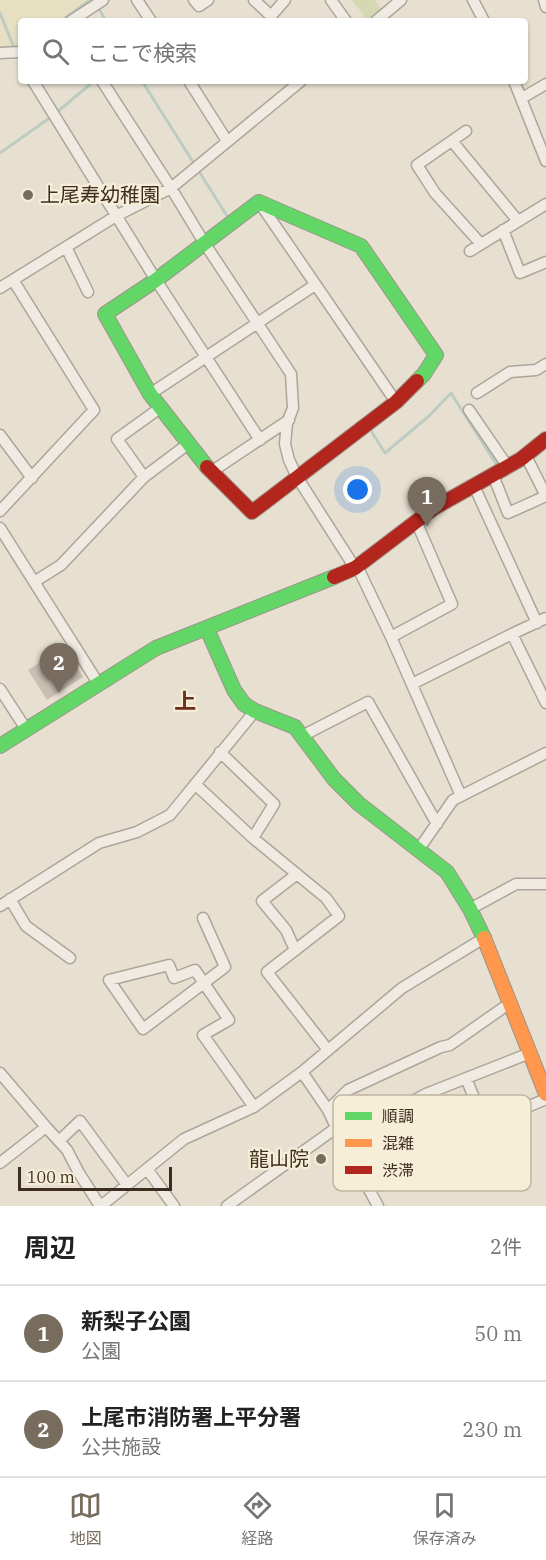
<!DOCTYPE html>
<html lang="ja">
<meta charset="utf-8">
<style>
:root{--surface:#fff;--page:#f2f2f2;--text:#222;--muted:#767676;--line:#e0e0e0;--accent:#786c5e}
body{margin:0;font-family:"IBM Plex Serif","Noto Sans JP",serif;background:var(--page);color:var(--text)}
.scale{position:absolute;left:18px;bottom:15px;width:154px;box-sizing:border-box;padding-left:6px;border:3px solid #3d2e20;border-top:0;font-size:16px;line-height:21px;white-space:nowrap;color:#3d2e20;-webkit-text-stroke:4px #f7eed8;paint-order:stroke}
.you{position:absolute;left:358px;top:490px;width:21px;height:21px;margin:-15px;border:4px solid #fff;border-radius:50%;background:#1a73e8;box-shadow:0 0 0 9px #1a73e833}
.badge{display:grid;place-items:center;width:39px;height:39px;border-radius:50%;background:var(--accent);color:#fff;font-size:20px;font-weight:700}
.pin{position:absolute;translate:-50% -50px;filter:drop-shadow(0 2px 3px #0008)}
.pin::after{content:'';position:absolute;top:32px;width:21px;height:18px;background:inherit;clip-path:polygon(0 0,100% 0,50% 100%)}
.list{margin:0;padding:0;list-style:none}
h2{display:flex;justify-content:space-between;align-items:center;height:78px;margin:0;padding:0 24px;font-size:26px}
h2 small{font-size:20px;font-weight:400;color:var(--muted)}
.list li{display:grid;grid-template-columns:39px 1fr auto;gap:18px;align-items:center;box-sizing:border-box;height:96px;padding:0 24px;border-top:2px solid var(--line)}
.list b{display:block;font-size:22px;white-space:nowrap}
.list p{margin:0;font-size:20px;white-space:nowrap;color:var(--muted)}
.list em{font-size:20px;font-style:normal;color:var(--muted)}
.icon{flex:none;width:33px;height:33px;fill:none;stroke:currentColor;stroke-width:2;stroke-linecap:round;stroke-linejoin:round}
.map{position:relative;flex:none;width:546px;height:1206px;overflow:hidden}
.search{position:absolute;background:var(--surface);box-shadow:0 2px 4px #0004;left:18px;right:18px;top:18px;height:66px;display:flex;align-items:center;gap:15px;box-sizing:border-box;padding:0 21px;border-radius:6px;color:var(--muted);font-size:22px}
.sheet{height:270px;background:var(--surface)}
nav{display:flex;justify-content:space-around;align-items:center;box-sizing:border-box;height:84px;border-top:2px solid var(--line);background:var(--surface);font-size:16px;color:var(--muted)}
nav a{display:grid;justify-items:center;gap:3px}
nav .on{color:var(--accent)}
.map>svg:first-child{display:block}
.farmland{fill:#e6dfc2}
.green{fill:#d6d7b3}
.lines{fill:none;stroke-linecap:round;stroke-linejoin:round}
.stream{stroke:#bcccc2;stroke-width:3}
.building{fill:#cbbfb2}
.street-casing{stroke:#ada599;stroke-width:13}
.fast-casing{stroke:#9c958a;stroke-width:16}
.slow-casing{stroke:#9c958a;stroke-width:16}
.jam-casing{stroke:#9c958a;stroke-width:16}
.street{stroke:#efebe3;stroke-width:10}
.fast{stroke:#63d668;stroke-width:14}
.slow{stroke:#ff974d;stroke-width:14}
.jam{stroke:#b3261e;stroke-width:14}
.poi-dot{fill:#786c5e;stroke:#f7eed8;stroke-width:2}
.labels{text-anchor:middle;stroke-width:4.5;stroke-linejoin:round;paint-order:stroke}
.poi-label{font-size:20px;fill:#3d2e20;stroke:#f7eed8;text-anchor:start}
.quarter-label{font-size:22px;font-weight:bold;fill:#6b2e1e;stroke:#f7eed8}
.key{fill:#f7eed8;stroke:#bfb4a1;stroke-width:1.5}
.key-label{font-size:16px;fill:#3d2e20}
</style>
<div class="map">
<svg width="546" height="1206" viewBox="0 0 546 1206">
<rect width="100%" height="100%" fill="#e7e0d1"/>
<path class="farmland" d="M0 0H94L68 21H21V50L0 53Z"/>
<path class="green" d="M352 0H375L382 10 368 21Z"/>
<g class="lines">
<path class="stream" d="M98 7 106 21
M0 13 15 50
M61 21 90 0
M142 81 229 219
M56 113 94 81
M0 153 51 117
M371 431 385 453 429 416 451 393 498 467"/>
</g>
<path class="building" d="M64 647 83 677 47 700 28 670Z"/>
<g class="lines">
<defs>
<path id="street" d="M137 0 151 21
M194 0 199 6 208 0
M254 0 271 16 285 0
M331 0 346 21
M473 0 484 21
M544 0 546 7
M71 21 103 0
M376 21 401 0
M0 53 21 52
M33 81 156 280 260 440
M102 81 171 188 205 244 291 374 293 408 287 423 285 444 289 460 297 477 355 568
M189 81 227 141
M514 81 546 161
M522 98 546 84
M466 131 417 165 435 193 481 244
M452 141 518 221
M259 202 396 402
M503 230 520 273 546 262
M66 247 88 292
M470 251 546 204
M0 288 116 216 171 188 301 81
M477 393 510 372 536 370 546 364
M150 394 315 285
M469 410 508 467
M0 435 32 478
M526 456 546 496
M211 472 289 420
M493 475 508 513 546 496
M144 477 117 439 160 408
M474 486 537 623
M0 511 94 410 13 280
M0 528 98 683
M357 566 391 637 461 796
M34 582 61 565 144 477 188 444
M546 618 512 634 546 703
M391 637 452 604 416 521
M412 684 512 634
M0 689 26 729
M302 736 368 702 437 824
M220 752 274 804 253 838
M195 784 253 838 326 898 339 916 267 972 328 1050
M419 849 453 800 546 753
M10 899 26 926 70 958
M0 906 99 843 137 832 170 815 255 711
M470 909 516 884H546
M203 918 225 967 143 1029 109 980 169 965 174 978 195 970 229 1020 203 1035 254 1107
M295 950 286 930 262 901 297 874
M302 1072 328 1110 342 1140 378 1206
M0 1073 46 1127
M466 1078 485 1125 546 1099
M328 1110 348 1090 441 1047 450 1045 510 1003
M342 1140 426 1094 530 1053
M59 1141 80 1121 127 1185
M0 1163 46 1127 67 1150 79 1173 100 1206
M147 1169 174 1206
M101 1206 184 1139 254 1107 302 1072 402 988 484 938
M227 1206 336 1128"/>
<path id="fast" d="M259 202 361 246 436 355 424 374 417 381
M207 467 150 394 105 314 156 280 259 202
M207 629 234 690 244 704 255 711 295 727 334 779 359 804 447 872 470 909 484 938
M0 746 156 648 334 577"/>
<path id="slow" d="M484 938 546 1094"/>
<path id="jam" d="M207 467 252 512 396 402 417 381
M334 577 355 568 434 508 521 459 546 439"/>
</defs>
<use href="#street" class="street-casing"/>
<use href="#fast" class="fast-casing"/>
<use href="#slow" class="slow-casing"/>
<use href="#jam" class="jam-casing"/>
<use href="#street" class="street"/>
<use href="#fast" class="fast"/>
<use href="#slow" class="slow"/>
<use href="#jam" class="jam"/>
</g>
<g class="poi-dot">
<circle cx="28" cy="195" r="6"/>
<circle cx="321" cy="1159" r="6"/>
</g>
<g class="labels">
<g class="poi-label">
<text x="40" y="202">上尾寿幼稚園</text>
<text x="309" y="1166" text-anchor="end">龍山院</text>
</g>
<g class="quarter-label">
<text x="185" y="709">上</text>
</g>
</g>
<rect x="333" y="1095" width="198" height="96" rx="9" class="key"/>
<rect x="345" y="1112" width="27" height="8" fill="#63d668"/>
<rect x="345" y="1139" width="27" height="8" fill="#ff974d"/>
<rect x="345" y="1166" width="27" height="8" fill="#b3261e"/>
<g class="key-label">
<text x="382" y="1122">順調</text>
<text x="382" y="1149">混雑</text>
<text x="382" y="1176">渋滞</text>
</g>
</svg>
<div class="scale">100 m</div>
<div class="you"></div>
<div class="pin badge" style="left:427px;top:527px">1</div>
<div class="pin badge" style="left:59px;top:693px">2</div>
<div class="search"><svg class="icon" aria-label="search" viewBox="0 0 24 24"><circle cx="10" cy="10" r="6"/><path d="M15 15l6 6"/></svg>ここで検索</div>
</div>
<section class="sheet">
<h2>周辺<small>2件</small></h2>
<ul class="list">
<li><span class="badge">1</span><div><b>新梨子公園</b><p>公園</p></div><em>50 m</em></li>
<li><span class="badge">2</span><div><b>上尾市消防署上平分署</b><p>公共施設</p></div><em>230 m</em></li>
</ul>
</section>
<nav>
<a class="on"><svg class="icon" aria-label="map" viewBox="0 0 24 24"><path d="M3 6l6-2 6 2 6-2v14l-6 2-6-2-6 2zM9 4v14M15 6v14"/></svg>地図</a>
<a><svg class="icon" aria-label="directions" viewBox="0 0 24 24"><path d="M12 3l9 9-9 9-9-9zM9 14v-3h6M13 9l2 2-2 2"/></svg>経路</a>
<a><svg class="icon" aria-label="saved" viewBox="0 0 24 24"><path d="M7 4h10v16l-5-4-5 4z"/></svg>保存済み</a>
</nav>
